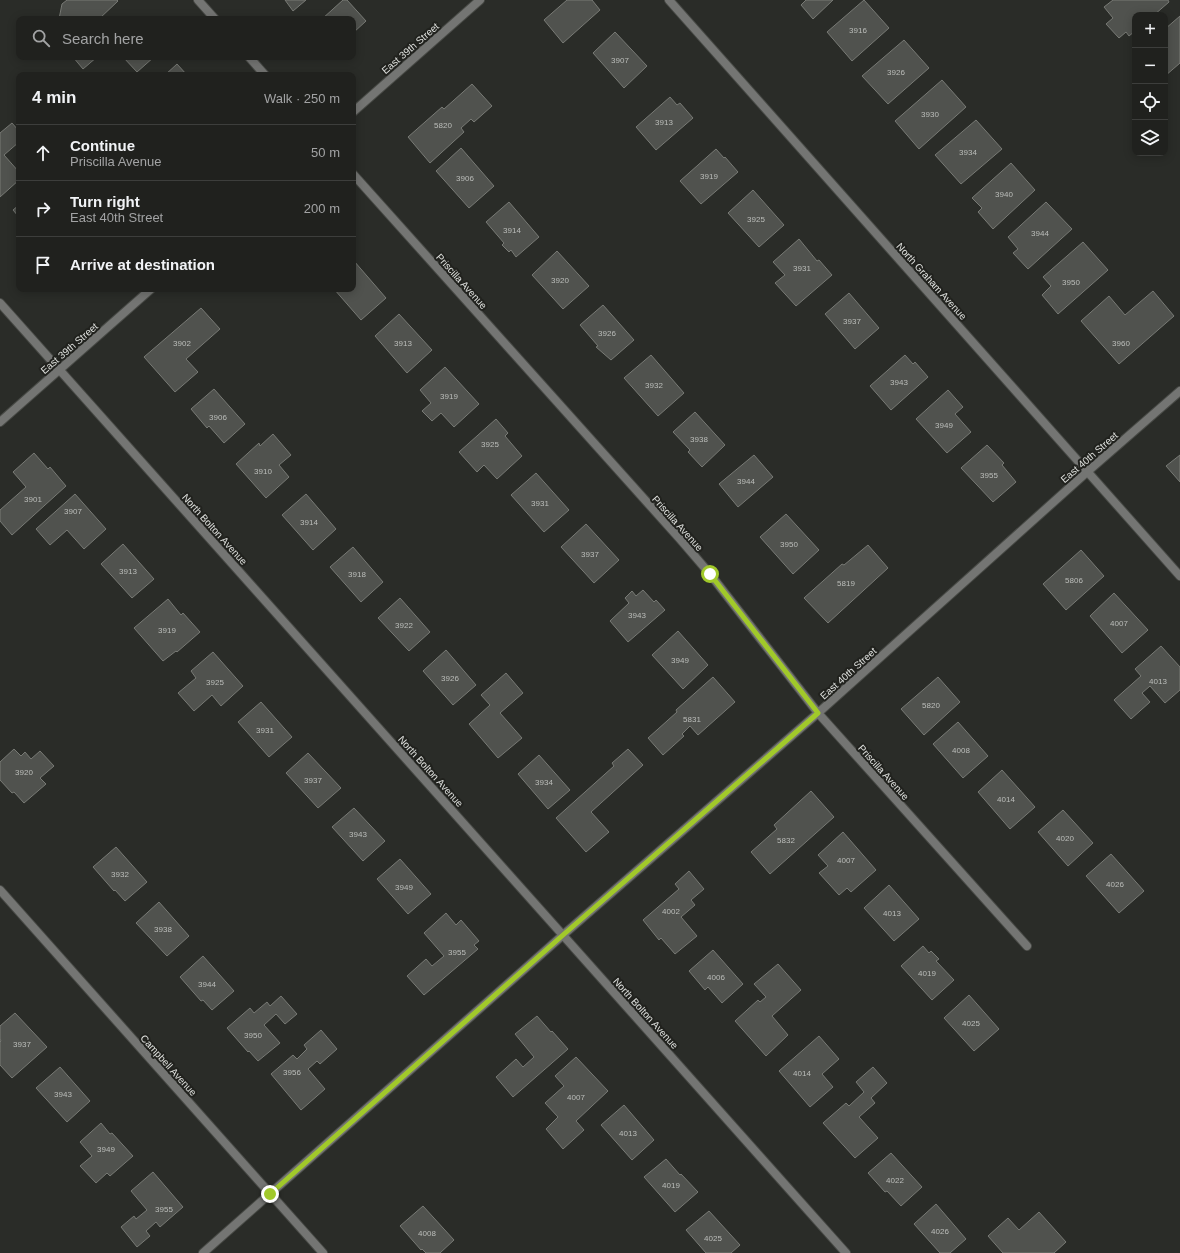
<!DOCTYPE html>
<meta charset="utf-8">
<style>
:root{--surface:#20211e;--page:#2d2e2b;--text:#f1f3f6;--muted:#a2a3a4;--line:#3d3e3c}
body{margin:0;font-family:Helvetica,sans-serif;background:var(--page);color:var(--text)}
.controls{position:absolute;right:12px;top:12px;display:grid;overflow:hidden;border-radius:8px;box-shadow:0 2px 10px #0003}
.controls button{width:36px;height:36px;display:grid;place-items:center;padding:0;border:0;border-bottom:1px solid var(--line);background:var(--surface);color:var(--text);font:20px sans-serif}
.stop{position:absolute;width:12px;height:12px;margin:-9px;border:3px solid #a1c92a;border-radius:50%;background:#fff}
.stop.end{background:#a1c92a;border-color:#fff;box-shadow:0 1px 4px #0008}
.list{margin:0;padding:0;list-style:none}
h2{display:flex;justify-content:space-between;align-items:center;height:52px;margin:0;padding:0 16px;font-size:17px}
h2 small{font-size:13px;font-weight:400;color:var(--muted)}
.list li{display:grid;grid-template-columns:26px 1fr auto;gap:12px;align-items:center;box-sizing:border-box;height:56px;padding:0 16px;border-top:1px solid var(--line)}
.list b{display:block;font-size:15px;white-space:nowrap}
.list p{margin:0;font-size:13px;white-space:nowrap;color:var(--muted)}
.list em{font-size:13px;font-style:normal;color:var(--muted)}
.icon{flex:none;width:22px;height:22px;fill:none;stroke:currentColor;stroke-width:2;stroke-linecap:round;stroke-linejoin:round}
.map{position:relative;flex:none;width:1180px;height:1253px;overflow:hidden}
.search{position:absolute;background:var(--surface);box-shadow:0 2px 10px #0003;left:16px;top:16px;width:340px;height:44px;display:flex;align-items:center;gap:10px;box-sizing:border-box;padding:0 14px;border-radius:8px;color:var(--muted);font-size:15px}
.panel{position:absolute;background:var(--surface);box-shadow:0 2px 10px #0003;left:16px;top:72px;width:340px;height:220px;border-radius:8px}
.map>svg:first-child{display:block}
.building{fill:#50524e;stroke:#787a75}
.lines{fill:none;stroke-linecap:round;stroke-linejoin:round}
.street-casing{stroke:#474945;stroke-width:10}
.street{stroke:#747573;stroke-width:8}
.route{stroke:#a1c92a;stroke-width:5}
.labels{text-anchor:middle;stroke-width:4;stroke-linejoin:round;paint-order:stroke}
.number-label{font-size:8px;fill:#bbbdba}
.street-label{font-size:10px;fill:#dfe1de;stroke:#21221e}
</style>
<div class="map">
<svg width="1180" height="1253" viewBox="0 0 1180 1253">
<rect width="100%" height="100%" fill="#2a2c28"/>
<path class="building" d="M67 0H117L118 1 99 19H59L62 4Z
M285 0H306L293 11Z
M343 0H347L366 21 353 33V19H322Z
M567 0H592L600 10 563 43 544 20Z
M806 0H833L813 19 801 5Z
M864 0 889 28 852 61 827 32Z
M1113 0H1168L1169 2 1154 15H1135V31L1129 36 1126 32 1119 38 1106 24 1113 18 1104 7Z
M1180 16V63L1165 76V29Z
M615 32 647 66 624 88 593 53Z
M904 40 929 68 888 104 862 76Z
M73 57H97L83 69Z
M123 57H154L137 72Z
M177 64 187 75H165Z
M942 80 966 107 919 149 895 121Z
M472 84 492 106 474 122 471 119 461 128 464 132 430 163 408 137 442 107 444 109Z
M670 97 677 105 680 103 693 118 656 150 636 127Z
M976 120 1002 149 961 184 935 155Z
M12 123 19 131V142L4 155 19 172V180L0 197V133Z
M461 148 494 186 469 208 436 171Z
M716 149 724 158 725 157 738 172 701 204 680 181Z
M1011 163 1035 190 993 229 978 212 982 208 972 198Z
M753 190 784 225 759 247 728 213Z
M509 202 539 237 516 257 511 250 509 252 502 245 504 243 486 222Z
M1046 202 1072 229 1028 269 1013 253 1018 249 1008 237Z
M19 205V217L13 210Z
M799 239 817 261 819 260 832 275 796 306 775 283 785 275 773 262Z
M1083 242 1108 270 1058 314 1042 295 1051 286 1043 277Z
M557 251 589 286 563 309 532 275Z
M354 261 386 298 361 320 334 289H353Z
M1153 291 1174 316 1119 364 1081 321 1109 296 1125 315Z
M849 293 879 328 855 349 825 314Z
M603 305 634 340 611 360 596 347 598 346 580 325Z
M201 308 220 329 186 359 198 372 175 392 144 357Z
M399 314 432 350 407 373 375 336Z
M651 355 684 393 658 416 624 378Z
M905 355 913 364 915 362 928 377 891 410 870 386Z
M445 367 479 404 454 427 441 413 432 421 422 411 431 403 420 390Z
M214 389 245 424 224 443 209 426 207 428 191 409Z
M948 390 963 407 955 414 971 432 947 453 916 419Z
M695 412 725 445 702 467 688 452 690 450 673 432Z
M496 419 508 433 505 436 522 456 497 479 484 465 477 472 459 452Z
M273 434 291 455 279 465 289 477 266 498 236 464 259 443 260 446Z
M987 445 1004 463 1002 465 1016 482 993 502 961 468Z
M34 453 48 469 50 467 66 486 12 535 0 521V510L26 487 13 472Z
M754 455 773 477 738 507 719 484Z
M1180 455V482L1166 466Z
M536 473 569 510 544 532 511 495Z
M75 494 106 529 84 549 67 530 50 545 36 529Z
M306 494 336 529 313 550 282 515Z
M786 514 819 550 793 574 760 537Z
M586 524 619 560 594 583 561 547Z
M123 544 154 579 132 598 101 564Z
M868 545 888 568 828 623 804 598 842 564 844 565Z
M353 547 383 582 361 602 330 567Z
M1081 550 1104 576 1066 610 1043 584Z
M643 590 654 602 656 600 665 610 628 642 610 621 629 603 625 598 632 591 636 596Z
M1114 593 1148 630 1122 653 1090 616Z
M400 598 430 632 409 651 378 618Z
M168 599 181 615 183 613 200 632 177 652 176 651 163 661 134 628Z
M678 631 708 665 683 689 652 655Z
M1161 646 1180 667V690L1165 703 1150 686 1142 693 1150 702 1131 719 1114 700 1141 676 1135 669Z
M446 650 476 685 453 705 423 671Z
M213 652 243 686 221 706 212 695 194 711 178 693 196 678 191 671Z
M506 673 523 693 500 713 522 738 498 758 469 724 490 705 481 695Z
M713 677 735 702 698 735 690 726 682 734 684 736 663 755 648 738 677 712 676 710Z
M938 677 960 702 924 735 901 709Z
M261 702 292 737 269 757 238 722Z
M958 722 988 756 963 778 933 744Z
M14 749 21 756 25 752 31 759 40 751 54 766 40 778 46 784 24 803 14 792 12 793 0 780V762Z
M628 749 643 765 591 812 609 832 586 852 556 818 614 766 612 763Z
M308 753 341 788 318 808 286 773Z
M539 755 570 790 548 809 518 774Z
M1002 770 1035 807 1010 829 978 792Z
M811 791 834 817 770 874 751 852 777 829 774 825Z
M354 808 385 841 363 861 332 827Z
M1063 810 1093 843 1068 866 1038 832Z
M843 832 876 870 851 892 847 888 839 895 819 873 828 866 818 855Z
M116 847 147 882 125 901 115 890 114 891 93 867Z
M1111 854 1144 891 1119 913 1086 876Z
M400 859 431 894 408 914 377 879Z
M689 871 704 889 691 900 695 905 681 917 697 936 675 954 661 938 659 940 643 920 679 889 675 884Z
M889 885 919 919 894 941 864 908Z
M159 902 189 936 167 956 136 923Z
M446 913 456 925 461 920 479 941 474 945 478 949 424 995 407 976 426 959 432 966 444 956 424 933Z
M923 946 929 953 931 951 939 959 936 961 954 980 932 1000 901 966Z
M713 950 743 984 722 1003 708 987 705 990 689 971Z
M203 956 234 991 212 1010 203 1000 201 1001 180 977Z
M778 964 801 990 772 1016 788 1035 766 1056 735 1021 758 1000 760 1002 766 997 754 984Z
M969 995 999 1029 974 1051 944 1018Z
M281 996 297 1014 285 1024 276 1014 264 1025 280 1043 258 1061 249 1051 248 1052 227 1028 250 1008 254 1013 267 1002 270 1006Z
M15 1013 47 1047 12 1078 0 1065V1042L1 1041 0 1039V1026Z
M537 1016 551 1032 552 1031 568 1049 513 1097 496 1077 516 1059 523 1067 534 1057 515 1034Z
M321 1030 337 1049 320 1064 317 1061 308 1069 325 1089 301 1110 271 1074 293 1055 297 1059 307 1049 304 1045Z
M819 1036 839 1059 822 1074 833 1087 810 1107 779 1071Z
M576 1057 608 1091 576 1121 584 1130 563 1149 546 1129 558 1117 545 1103 564 1086 555 1076Z
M60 1067 90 1101 67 1122 36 1088Z
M873 1067 887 1083 871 1098 875 1103 859 1117 878 1138 855 1158 823 1123 846 1103 849 1106 864 1092 856 1082Z
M624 1105 654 1140 632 1160 601 1125Z
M101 1123 110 1134 112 1133 133 1156 110 1176 107 1173 96 1183 80 1166 92 1156 80 1142Z
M891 1153 922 1187 901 1206 887 1191 885 1192 868 1173Z
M666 1159 680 1175 681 1174 698 1192 675 1212 644 1177Z
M153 1172 183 1207 160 1227 156 1222 146 1231 150 1236 137 1247 121 1227 134 1216 136 1219 147 1210 131 1191Z
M936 1204 966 1239 950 1253H940L914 1224Z
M423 1206 454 1240 440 1253H426L422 1249 421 1250 400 1226Z
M709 1211 740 1245 731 1253H706L686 1230Z
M1039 1212 1066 1242 1054 1253H1003L988 1236 1008 1218 1019 1230Z"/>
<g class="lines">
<defs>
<path id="street" d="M198 0 215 19
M669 0 1180 576
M249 57 265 75
M353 112 480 0
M353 174 680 539 710 574 818 713 1027 946
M0 303 846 1253
M0 422 151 289
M0 890 323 1253
M203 1253 563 935 818 713 1087 472 1180 391"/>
</defs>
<use href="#street" class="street-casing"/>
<use href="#street" class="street"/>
</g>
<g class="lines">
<path class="route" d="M270 1194 563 935 818 713 710 574"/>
</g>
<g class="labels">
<g class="number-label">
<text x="858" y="33">3916</text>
<text x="620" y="63">3907</text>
<text x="896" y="75">3926</text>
<text x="930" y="117">3930</text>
<text x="664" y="125">3913</text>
<text x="443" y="128">5820</text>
<text x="968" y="155">3934</text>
<text x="709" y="179">3919</text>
<text x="465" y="181">3906</text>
<text x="1004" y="197">3940</text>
<text x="756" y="222">3925</text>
<text x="512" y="233">3914</text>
<text x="1040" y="236">3944</text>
<text x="802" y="271">3931</text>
<text x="560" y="283">3920</text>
<text x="1071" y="285">3950</text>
<text x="852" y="324">3937</text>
<text x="607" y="336">3926</text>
<text x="182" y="346">3902</text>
<text x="403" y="346">3913</text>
<text x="1121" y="346">3960</text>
<text x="899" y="385">3943</text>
<text x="654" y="388">3932</text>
<text x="449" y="399">3919</text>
<text x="218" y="420">3906</text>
<text x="944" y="428">3949</text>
<text x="699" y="442">3938</text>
<text x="490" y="447">3925</text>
<text x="263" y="474">3910</text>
<text x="989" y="478">3955</text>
<text x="746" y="484">3944</text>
<text x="33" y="502">3901</text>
<text x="540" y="506">3931</text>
<text x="73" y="514">3907</text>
<text x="309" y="525">3914</text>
<text x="789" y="547">3950</text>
<text x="590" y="557">3937</text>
<text x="128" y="574">3913</text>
<text x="357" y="577">3918</text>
<text x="1074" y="583">5806</text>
<text x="846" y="586">5819</text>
<text x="637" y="618">3943</text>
<text x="1119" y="626">4007</text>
<text x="404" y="628">3922</text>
<text x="167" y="633">3919</text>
<text x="680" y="663">3949</text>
<text x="450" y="681">3926</text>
<text x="1158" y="684">4013</text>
<text x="215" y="685">3925</text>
<text x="931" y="708">5820</text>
<text x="692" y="722">5831</text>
<text x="265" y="733">3931</text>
<text x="961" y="753">4008</text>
<text x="24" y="775">3920</text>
<text x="313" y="783">3937</text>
<text x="544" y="785">3934</text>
<text x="1006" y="802">4014</text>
<text x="358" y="837">3943</text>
<text x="1065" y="841">4020</text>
<text x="786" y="843">5832</text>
<text x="846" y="863">4007</text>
<text x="120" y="877">3932</text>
<text x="1115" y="887">4026</text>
<text x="404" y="890">3949</text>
<text x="671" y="914">4002</text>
<text x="892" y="916">4013</text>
<text x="163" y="932">3938</text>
<text x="457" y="955">3955</text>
<text x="927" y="976">4019</text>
<text x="716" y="980">4006</text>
<text x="207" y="987">3944</text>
<text x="971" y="1026">4025</text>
<text x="253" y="1038">3950</text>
<text x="22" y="1047">3937</text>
<text x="292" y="1075">3956</text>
<text x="802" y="1076">4014</text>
<text x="63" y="1097">3943</text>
<text x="576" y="1100">4007</text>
<text x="628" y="1136">4013</text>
<text x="106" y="1152">3949</text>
<text x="895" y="1183">4022</text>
<text x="671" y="1188">4019</text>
<text x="164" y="1212">3955</text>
<text x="940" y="1234">4026</text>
<text x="427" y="1236">4008</text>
<text x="713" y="1241">4025</text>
</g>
<g class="street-label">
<text transform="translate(410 48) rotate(-41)" y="4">East 39th Street</text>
<text transform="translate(462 281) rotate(48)" y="4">Priscilla Avenue</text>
<text transform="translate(932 281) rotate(48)" y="4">North Graham Avenue</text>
<text transform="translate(69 348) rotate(-41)" y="4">East 39th Street</text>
<text transform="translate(1089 457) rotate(-41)" y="4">East 40th Street</text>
<text transform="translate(678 523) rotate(48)" y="4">Priscilla Avenue</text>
<text transform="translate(215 529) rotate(48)" y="4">North Bolton Avenue</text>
<text transform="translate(848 673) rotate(-42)" y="4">East 40th Street</text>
<text transform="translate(431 771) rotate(48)" y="4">North Bolton Avenue</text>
<text transform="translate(884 772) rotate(48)" y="4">Priscilla Avenue</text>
<text transform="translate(646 1013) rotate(48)" y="4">North Bolton Avenue</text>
<text transform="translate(169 1065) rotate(48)" y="4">Campbell Avenue</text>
</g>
</g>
</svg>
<div class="controls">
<button>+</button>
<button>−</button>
<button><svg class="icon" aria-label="locate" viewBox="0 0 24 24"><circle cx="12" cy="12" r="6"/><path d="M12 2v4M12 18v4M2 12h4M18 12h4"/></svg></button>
<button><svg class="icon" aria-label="layers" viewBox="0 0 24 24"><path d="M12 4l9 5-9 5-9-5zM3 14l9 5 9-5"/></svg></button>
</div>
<div class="stop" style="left:710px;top:574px"></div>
<div class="stop end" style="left:270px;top:1194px"></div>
<div class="search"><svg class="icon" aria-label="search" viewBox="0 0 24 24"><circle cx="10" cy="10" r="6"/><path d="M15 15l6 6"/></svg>Search here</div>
<section class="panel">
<h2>4 min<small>Walk · 250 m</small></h2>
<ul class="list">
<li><svg class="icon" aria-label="ahead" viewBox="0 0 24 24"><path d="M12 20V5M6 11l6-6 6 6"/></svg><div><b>Continue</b><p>Priscilla Avenue</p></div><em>50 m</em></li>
<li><svg class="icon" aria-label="right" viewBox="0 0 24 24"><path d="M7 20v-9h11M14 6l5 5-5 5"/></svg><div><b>Turn right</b><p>East 40th Street</p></div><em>200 m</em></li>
<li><svg class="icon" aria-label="arrive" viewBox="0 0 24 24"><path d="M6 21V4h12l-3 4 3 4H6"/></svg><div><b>Arrive at destination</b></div></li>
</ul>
</section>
</div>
